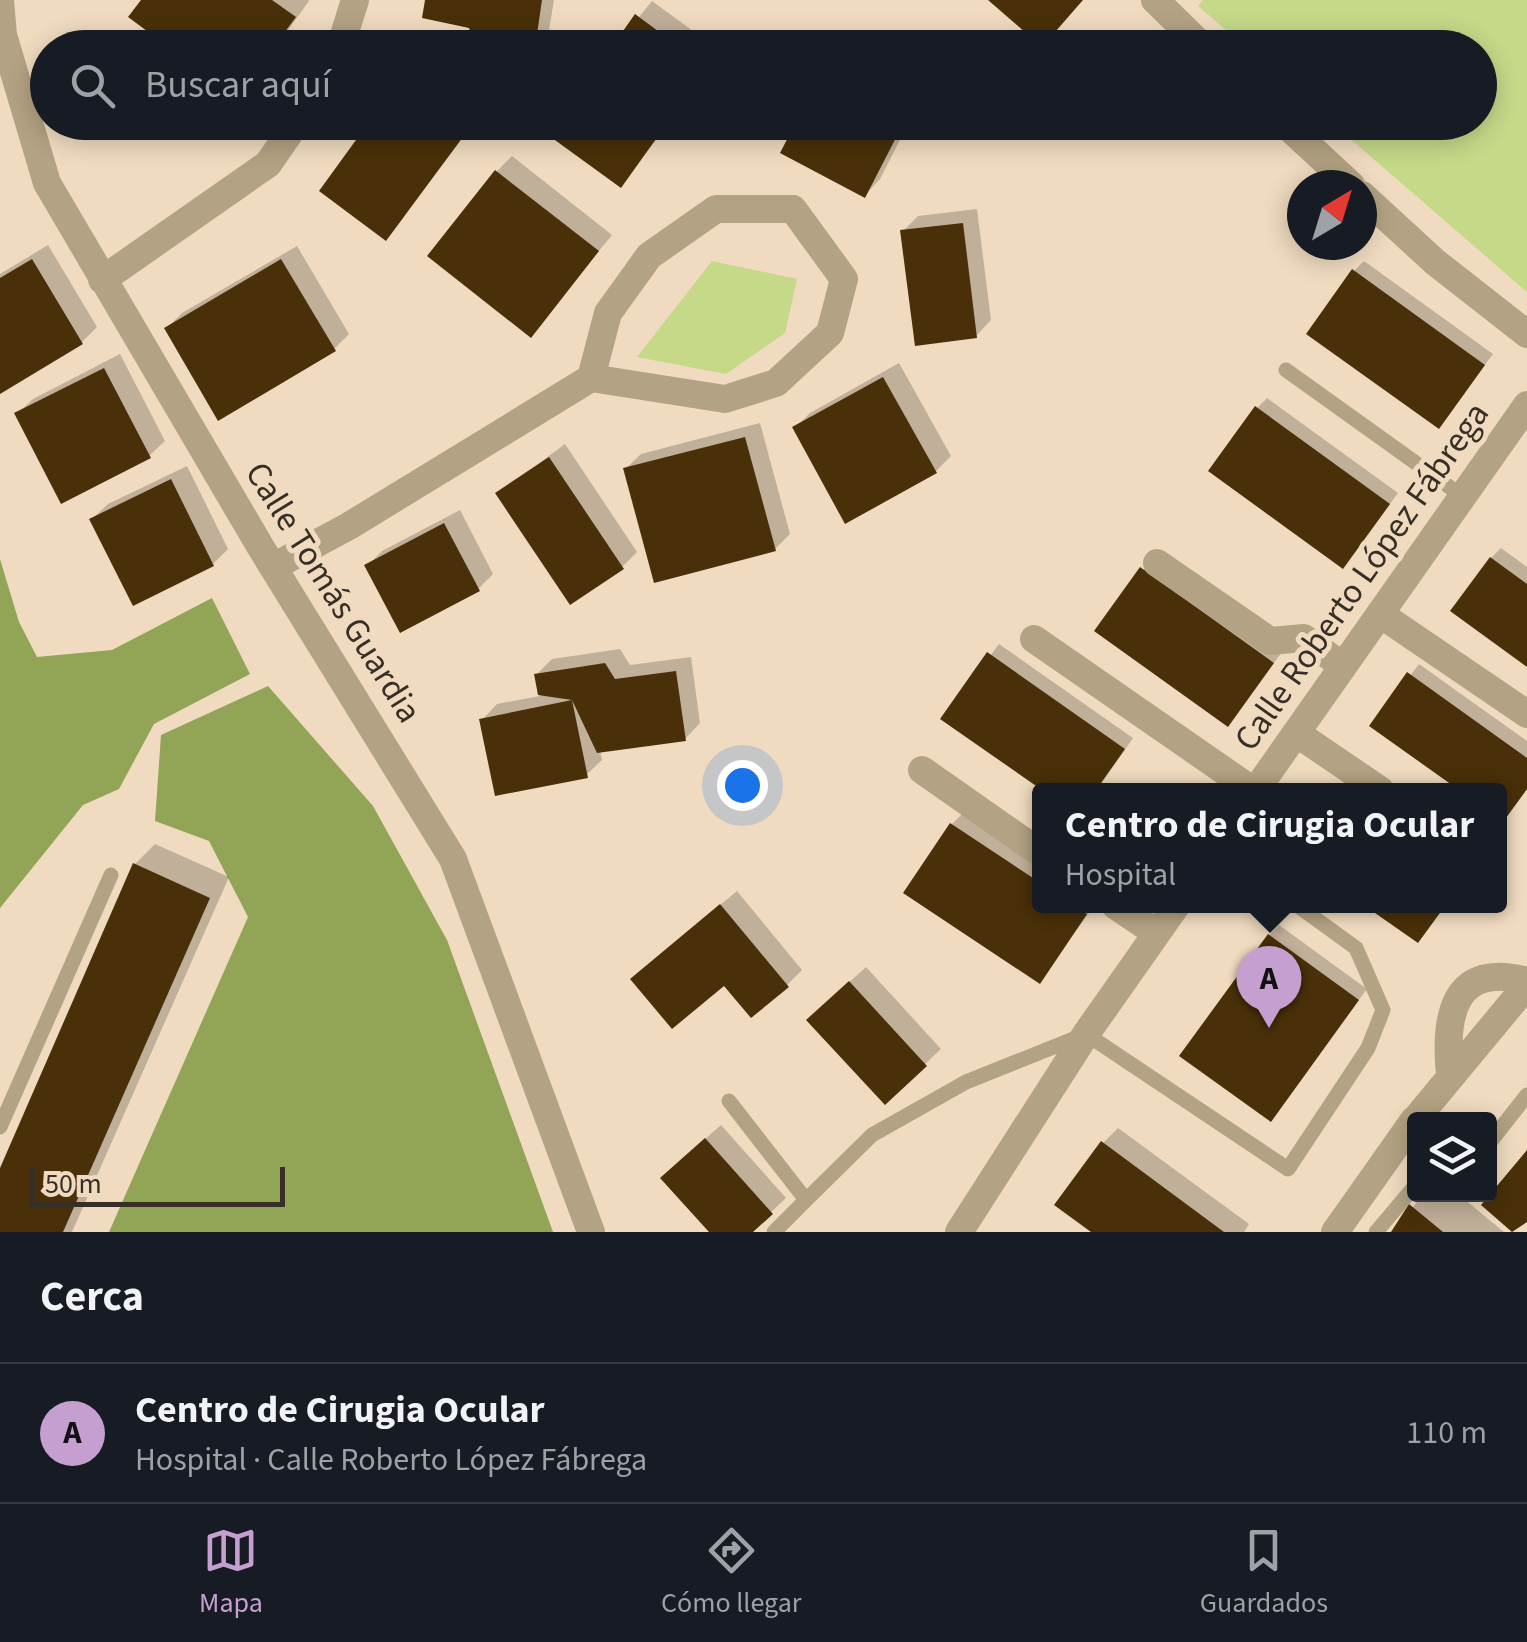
<!DOCTYPE html>
<html lang="es">
<meta charset="utf-8">
<style>
:root{--surface:#171b24;--page:#20242c;--text:#f1f3f6;--muted:#9ea1a6;--line:#363941;--accent:#c69fd1}
body{margin:0;font-family:"Source Sans 3",sans-serif;background:var(--page);color:var(--text)}
.controls{position:absolute;right:30px;bottom:30px;display:grid;overflow:hidden;border-radius:10px;box-shadow:0 5px 25px #0003}
.controls button{width:90px;height:90px;display:grid;place-items:center;padding:0;border:0;border-bottom:2px solid var(--line);background:var(--surface);color:var(--text);font:50px sans-serif}
.compass{position:absolute;left:1287px;top:170px;width:90px;height:90px;border-radius:50%;background:var(--surface);box-shadow:0 5px 25px #0003;rotate:38deg}
.scale{position:absolute;left:30px;bottom:25px;width:255px;box-sizing:border-box;padding-left:10px;border:5px solid #372f25;border-top:0;font-size:28px;line-height:35px;white-space:nowrap;color:#372f25;-webkit-text-stroke:8px #f0dbc0;paint-order:stroke}
.you{position:absolute;left:742px;top:785px;width:35px;height:35px;margin:-25px;border:8px solid #fff;border-radius:50%;background:#1a73e8;box-shadow:0 0 0 15px #1a73e833}
.badge{display:grid;place-items:center;width:65px;height:65px;border-radius:50%;background:var(--accent);color:#111;font-size:32px;font-weight:700}
.pin{position:absolute;translate:-50% -82px;filter:drop-shadow(0 2px 5px #0008)}
.pin::after{content:'';position:absolute;top:52px;width:35px;height:30px;background:inherit;clip-path:polygon(0 0,100% 0,50% 100%)}
.popup{position:absolute;left:1032px;top:783px;width:475px;height:130px;box-sizing:border-box;display:grid;place-content:center;border-radius:10px;background:var(--surface);filter:drop-shadow(0 2px 8px #0005);font-size:32px;white-space:nowrap;color:var(--muted)}
.popup b{font-size:38px;color:var(--text)}
.popup::after{content:'';position:absolute;left:50%;top:100%;margin-left:-20px;border:20px solid transparent;border-top-color:var(--surface)}
.list{margin:0;padding:0;list-style:none}
h2{display:flex;justify-content:space-between;align-items:center;height:130px;margin:0;padding:0 40px;font-size:42px}
h2 small{font-size:32px;font-weight:400;color:var(--muted)}
.list li{display:grid;grid-template-columns:65px 1fr auto;gap:30px;align-items:center;box-sizing:border-box;height:140px;padding:0 40px;border-top:2px solid var(--line)}
.list b{display:block;font-size:38px;white-space:nowrap}
.list p{margin:0;font-size:32px;white-space:nowrap;color:var(--muted)}
.list em{font-size:32px;font-style:normal;color:var(--muted)}
.icon{flex:none;width:55px;height:55px;fill:none;stroke:currentColor;stroke-width:2;stroke-linecap:round;stroke-linejoin:round}
.map{position:relative;flex:none;width:1527px;height:1232px;overflow:hidden}
.search{position:absolute;background:var(--surface);box-shadow:0 5px 25px #0003;left:30px;right:30px;top:30px;height:110px;display:flex;align-items:center;gap:25px;box-sizing:border-box;padding:0 35px;border-radius:55px;color:var(--muted);font-size:38px}
.sheet{height:270px;background:var(--surface)}
nav{display:flex;justify-content:space-around;align-items:center;box-sizing:border-box;height:140px;border-top:2px solid var(--line);background:var(--surface);font-size:28px;color:var(--muted)}
nav a{display:grid;justify-items:center;gap:5px}
nav .on{color:var(--accent)}
.map>svg:first-child{display:block}
.green{fill:#c5d989}
.forest{fill:#92a455}
.shadow{fill:#0003}
.building{fill:#493008}
.lines{fill:none;stroke-linecap:round;stroke-linejoin:round}
.service{stroke:#b3a283;stroke-width:15}
.minor{stroke:#b3a283;stroke-width:28}
.tertiary{stroke:#b3a283;stroke-width:28}
.labels{text-anchor:middle;stroke-width:10;stroke-linejoin:round;paint-order:stroke}
.street-label{font-size:35px;fill:#372f25;stroke:#f0dbc0}
</style>
<div class="map">
<svg width="1527" height="1232" viewBox="0 0 1527 1232">
<rect width="100%" height="100%" fill="#f0dbc0"/>
<path class="green" d="M1203 0H1527V292L1332 123 1480 122V48L1246 47 1198 6Z
M712 261 797 279 785 333 726 374 637 357Z"/>
<path class="forest" d="M0 559 19 622 37 657 112 650 212 598 250 674 154 724 119 789 83 805 0 908Z
M268 686 373 806 447 940 553 1232H109L248 917 209 841 155 821 161 735Z"/>
<path class="shadow" d="M144 0H308L309 1 275 48H175Z
M428 0H554L546 48H478L470 26Z
M652 1 716 48H614Z
M373 122H475L386 238Z
M560 122H670L621 185Z
M799 122H909L880 179 865 195Z
M512 156 612 235 531 334 497 171Z
M977 209 991 320 976 336 903 231 918 216Z
M48 245 97 327 82 342 0 391V274Z
M297 246 349 334 334 349 167 328 182 313Z
M1364 261 1493 354 1439 426 1354 271Z
M120 354 165 441 149 456 17 414 33 399Z
M899 363 951 456 936 471 795 428 810 413Z
M1267 398 1398 493 1352 556 1257 408Z
M760 423 790 534 775 549 625 469 641 454Z
M565 444 637 552 622 567 499 493Z
M187 466 228 549 213 564 92 519 108 504Z
M460 510 493 574 478 589 367 566 382 551Z
M1501 548 1527 567V663L1491 558Z
M1152 559 1282 652 1228 724 1098 631Z
M999 644 1133 738 1097 790H1047L944 718Z
M620 649 630 665 691 657 700 723 685 739 600 750 602 760 586 775 482 720 497 704 540 696 537 674 552 659Z
M1419 664 1527 741V789L1503 819 1499 790H1463L1372 725Z
M962 814 1039 866V906H1094L1040 981 952 824Z
M155 844 229 877 72 1232H0V1174L135 864Z
M737 891 802 970 787 985 724 982 649 964Z
M1279 925 1367 989 1271 1119 1269 935Z
M866 967 941 1049 885 1102 824 1005Z
M721 1125 786 1198 771 1212 678 1163Z
M1118 1128 1249 1224 1244 1232H1095L1103 1143Z
M1423 1194H1458L1504 1232H1394Z"/>
<path class="building" d="M141 0H272L296 17 273 48H170L128 17Z
M425 0H542L535 48H475L469 28 422 18Z
M988 0H1083L1042 47Z
M635 14 681 48H611Z
M369 122 471 126 386 241 319 191Z
M557 122H668L621 188 548 135Z
M796 122H904L865 198 780 153Z
M495 170 599 251 531 338 427 256Z
M963 223 977 338 915 346 900 230Z
M32 259 83 344 0 394V278Z
M281 259 336 351 218 421 164 328Z
M1352 269 1485 365 1439 429 1306 334Z
M104 368 151 458 61 504 14 413Z
M883 377 937 473 845 524 792 427Z
M1255 406 1390 504 1343 569 1208 471Z
M745 437 776 551 654 583 623 468Z
M549 457 624 569 570 605 495 493Z
M171 479 214 566 133 606 89 519Z
M444 523 480 591 400 633 364 565Z
M1490 557 1527 584V667L1450 611Z
M1140 567 1274 663 1228 727 1094 631Z
M987 652 1125 749 1096 790H1042L940 719Z
M605 663 615 679 676 671 686 741 597 753 572 700 538 695 534 674Z
M1407 672 1527 758V789L1503 822 1499 820V790H1459L1369 726Z
M572 700 588 778 495 796 479 719Z
M950 823 1039 882V906H1074L1087 914 1040 984 903 893Z
M133 863 210 898 63 1232H0V1168Z
M720 904 789 987 751 1018 724 986 672 1029 630 979Z
M1365 906H1445L1418 943Z
M1268 934 1359 1000 1271 1122 1179 1056Z
M849 981 927 1066 885 1105 806 1020Z
M705 1138 773 1214 753 1232H709L660 1178Z
M1101 1141 1224 1232H1091L1054 1205Z
M1527 1150V1222L1512 1232 1481 1205Z
M1409 1204 1443 1232H1391Z"/>
<g class="lines">
<path class="service" d="M1286 370 1462 496
M729 1101 806 1200 872 1135 966 1082 1086 1034 1288 1169 1368 1048 1383 1010 1356 948 1298 906
M0 1127 111 875
M1490 1142 1527 1095
M774 1232 806 1200
M1376 1232 1414 1187"/>
<path class="minor" d="M1155 0 1204 48
M0 1 3 35 47 183 260 546 453 859 591 1232
M340 48 355 0
M1283 122 1351 185
M1362 195 1435 262 1527 334
M102 280 268 164 297 122
M1157 563 1270 641 1304 638 1343 666
M273 567 349 526 591 378 608 313 649 256 716 209H793L844 279 830 333 776 383 725 399 591 378
M1380 614 1527 714
M1034 639 1252 790
M1296 733 1380 790
M922 770 1039 852
M1116 906 1156 933
M1450 1074C1444 1015 1454 961 1527 981
M1415 1120 1527 985
M1335 1232 1414 1120"/>
<path class="tertiary" d="M1256 790 1527 405
M959 1232 1086 1034 1176 906"/>
</g>
<g class="labels">
<g class="street-label">
<text transform="translate(1361 576) rotate(-55)" y="12">Calle Roberto López Fábrega</text>
<text transform="translate(334 592) rotate(58)" y="12">Calle Tomás Guardia</text>
</g>
</g>
</svg>
<div class="controls">
<button><svg class="icon" aria-label="layers" viewBox="0 0 24 24"><path d="M12 4l9 5-9 5-9-5zM3 14l9 5 9-5"/></svg></button>
</div>
<svg class="compass" viewBox="-18 -18 36 36"><path d="M0-13l5 13h-10z" fill="#e53935"/><path d="M0 13l5-13h-10z" fill="#9ea1a6"/></svg>
<div class="scale">50 m</div>
<div class="you"></div>
<div class="pin badge" style="left:1269px;top:1028px">A</div>
<div class="popup"><b>Centro de Cirugia Ocular</b>Hospital</div>
<div class="search"><svg class="icon" aria-label="search" viewBox="0 0 24 24"><circle cx="10" cy="10" r="6"/><path d="M15 15l6 6"/></svg>Buscar aquí</div>
</div>
<section class="sheet">
<h2>Cerca<small></small></h2>
<ul class="list">
<li><span class="badge">A</span><div><b>Centro de Cirugia Ocular</b><p>Hospital · Calle Roberto López Fábrega</p></div><em>110 m</em></li>
</ul>
</section>
<nav>
<a class="on"><svg class="icon" aria-label="map" viewBox="0 0 24 24"><path d="M3 6l6-2 6 2 6-2v14l-6 2-6-2-6 2zM9 4v14M15 6v14"/></svg>Mapa</a>
<a><svg class="icon" aria-label="directions" viewBox="0 0 24 24"><path d="M12 3l9 9-9 9-9-9zM9 14v-3h6M13 9l2 2-2 2"/></svg>Cómo llegar</a>
<a><svg class="icon" aria-label="saved" viewBox="0 0 24 24"><path d="M7 4h10v16l-5-4-5 4z"/></svg>Guardados</a>
</nav>
